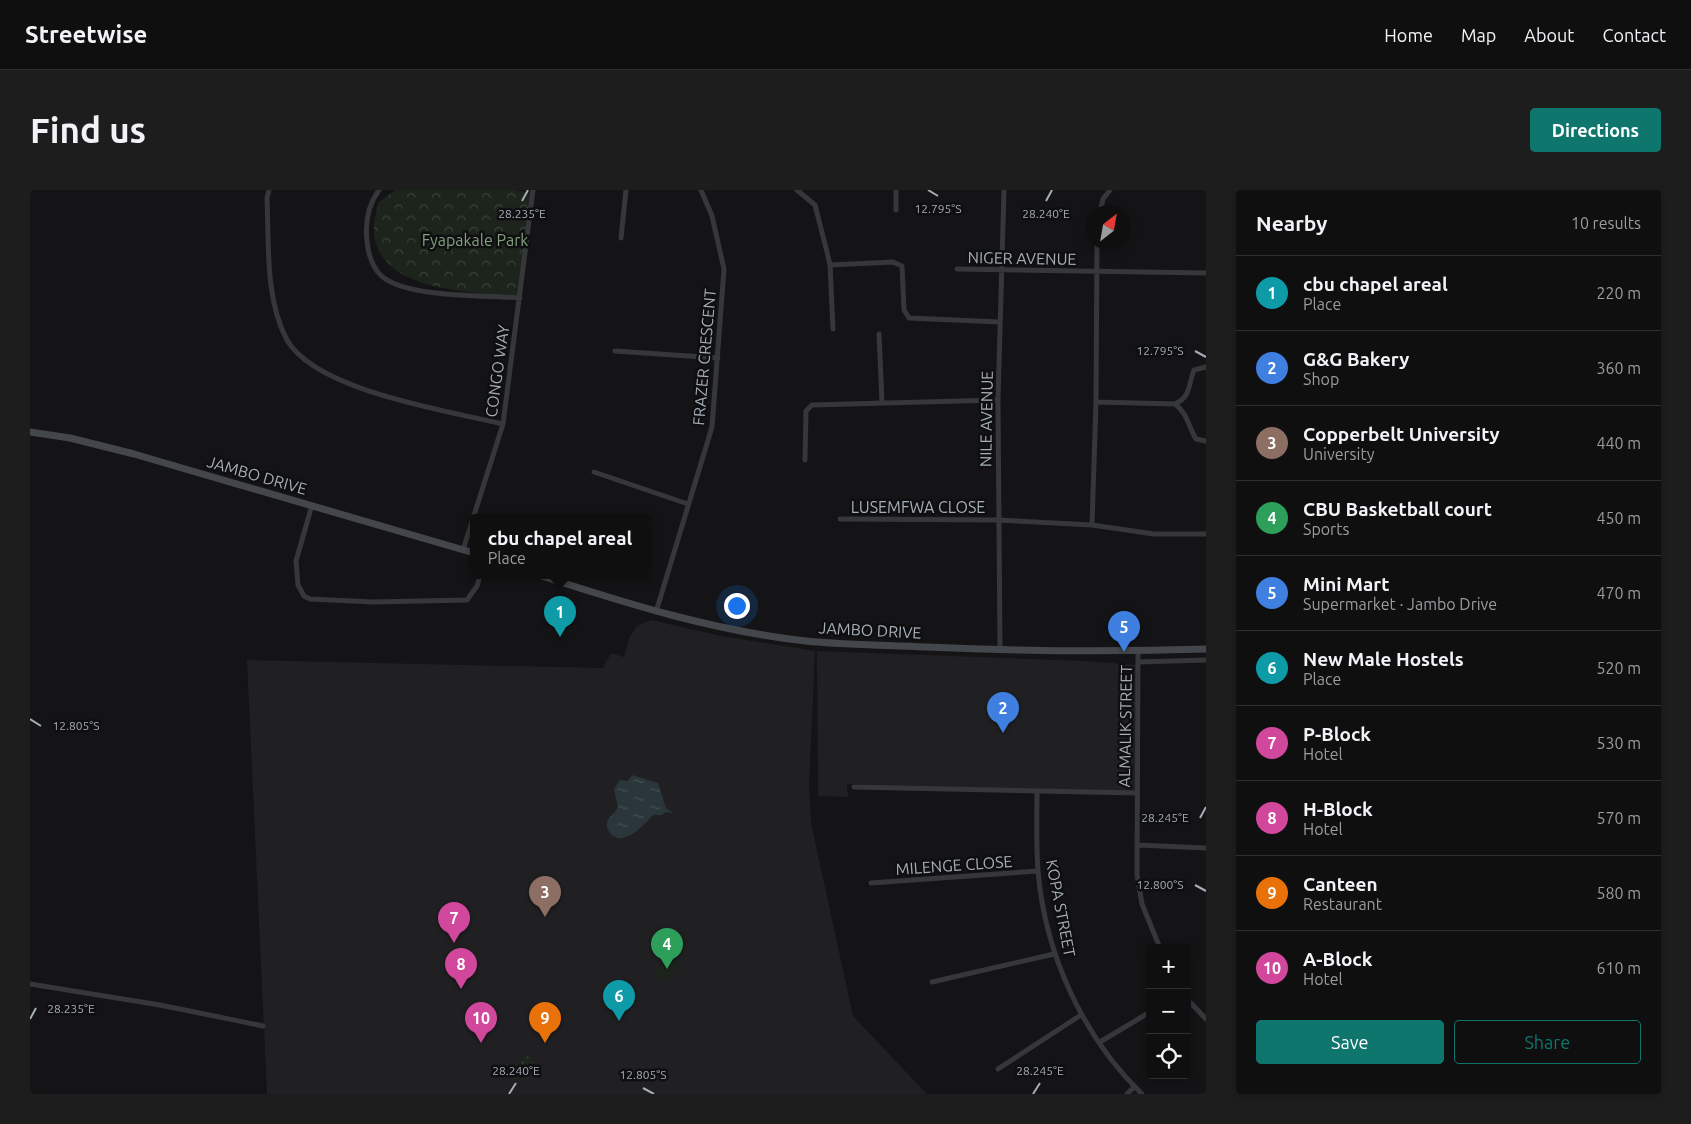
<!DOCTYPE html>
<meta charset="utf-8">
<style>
:root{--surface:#0f0f10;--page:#1d1d1e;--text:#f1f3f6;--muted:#9b9c9f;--line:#2f2f30;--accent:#0f766e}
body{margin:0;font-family:Ubuntu,sans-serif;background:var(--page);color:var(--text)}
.controls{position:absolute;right:15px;bottom:15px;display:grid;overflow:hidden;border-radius:5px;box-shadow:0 2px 8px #0003}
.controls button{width:45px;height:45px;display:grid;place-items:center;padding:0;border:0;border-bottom:1px solid var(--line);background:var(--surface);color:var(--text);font:25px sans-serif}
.compass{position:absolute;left:1056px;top:15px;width:45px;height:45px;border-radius:50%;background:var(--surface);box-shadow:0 2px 8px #0003;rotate:31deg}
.you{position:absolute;left:706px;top:415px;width:18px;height:18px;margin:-12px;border:4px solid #fff;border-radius:50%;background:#1a73e8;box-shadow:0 0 0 8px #1a73e833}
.badge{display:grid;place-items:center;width:32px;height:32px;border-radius:50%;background:var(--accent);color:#fff;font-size:16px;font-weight:700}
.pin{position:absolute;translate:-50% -41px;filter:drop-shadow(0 1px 2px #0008)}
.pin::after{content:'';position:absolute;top:26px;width:18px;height:15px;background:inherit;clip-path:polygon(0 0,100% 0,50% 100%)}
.popup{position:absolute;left:440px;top:324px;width:180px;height:65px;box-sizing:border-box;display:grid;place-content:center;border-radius:5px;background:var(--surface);filter:drop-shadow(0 1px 4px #0005);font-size:16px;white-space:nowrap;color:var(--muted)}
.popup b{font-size:19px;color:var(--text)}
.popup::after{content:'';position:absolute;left:50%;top:100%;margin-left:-10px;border:10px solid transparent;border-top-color:var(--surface)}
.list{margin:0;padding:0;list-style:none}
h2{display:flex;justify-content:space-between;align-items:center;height:65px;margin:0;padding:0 20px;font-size:21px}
h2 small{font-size:16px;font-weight:400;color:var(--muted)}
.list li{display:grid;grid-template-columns:32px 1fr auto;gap:15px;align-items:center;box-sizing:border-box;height:75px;padding:0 20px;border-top:1px solid var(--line)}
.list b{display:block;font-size:19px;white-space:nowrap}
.list p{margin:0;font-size:16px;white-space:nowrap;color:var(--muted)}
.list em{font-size:16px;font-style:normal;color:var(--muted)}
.actions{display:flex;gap:10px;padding:15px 20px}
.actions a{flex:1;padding:11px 0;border:1px solid var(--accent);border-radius:5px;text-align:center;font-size:18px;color:var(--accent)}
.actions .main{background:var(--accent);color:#fff}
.icon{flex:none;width:28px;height:28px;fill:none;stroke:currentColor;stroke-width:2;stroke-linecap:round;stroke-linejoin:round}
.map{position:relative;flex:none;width:1176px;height:904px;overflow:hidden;border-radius:5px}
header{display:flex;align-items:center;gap:30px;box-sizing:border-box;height:70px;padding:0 25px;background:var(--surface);border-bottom:1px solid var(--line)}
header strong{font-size:24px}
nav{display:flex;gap:28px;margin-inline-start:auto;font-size:18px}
.intro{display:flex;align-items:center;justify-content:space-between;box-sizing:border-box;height:120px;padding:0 30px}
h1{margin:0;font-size:35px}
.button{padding:12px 22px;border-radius:5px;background:var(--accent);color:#fff;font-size:18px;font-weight:700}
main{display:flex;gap:30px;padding:0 30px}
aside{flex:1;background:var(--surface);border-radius:5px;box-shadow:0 2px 8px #0003}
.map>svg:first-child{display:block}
.built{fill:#202023}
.grass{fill:url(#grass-dots)}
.park{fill:url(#park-crowns)}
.pitch{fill:#1c241c}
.water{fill:url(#water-ripples)}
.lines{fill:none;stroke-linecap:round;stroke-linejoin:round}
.street{stroke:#35373b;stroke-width:5}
.secondary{stroke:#43464b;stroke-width:7}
.ticks{fill:none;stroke:#a5aeb6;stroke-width:2}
.labels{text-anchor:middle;stroke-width:5;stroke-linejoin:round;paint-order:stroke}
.park-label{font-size:16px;fill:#80a27c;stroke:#0f0f11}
.street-label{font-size:16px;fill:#a5aeb6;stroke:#0f0f11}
.ticks-label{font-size:12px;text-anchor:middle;fill:#a5aeb6;stroke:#0f0f11;stroke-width:5;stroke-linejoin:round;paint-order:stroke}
</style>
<header>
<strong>Streetwise</strong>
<nav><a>Home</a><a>Map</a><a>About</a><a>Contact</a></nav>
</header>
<div class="intro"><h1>Find us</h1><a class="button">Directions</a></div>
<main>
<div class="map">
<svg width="1176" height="904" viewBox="0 0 1176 904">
<defs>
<pattern id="grass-dots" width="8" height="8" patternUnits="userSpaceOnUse" patternTransform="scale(1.25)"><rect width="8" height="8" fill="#1c241c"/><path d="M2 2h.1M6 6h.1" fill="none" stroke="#3a413b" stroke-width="1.8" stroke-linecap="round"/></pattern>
<pattern id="park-crowns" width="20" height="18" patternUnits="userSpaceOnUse" patternTransform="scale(1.25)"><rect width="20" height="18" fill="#1c241c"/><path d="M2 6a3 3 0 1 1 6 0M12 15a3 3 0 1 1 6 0" fill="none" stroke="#3a413b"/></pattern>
<pattern id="water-ripples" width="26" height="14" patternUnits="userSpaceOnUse" patternTransform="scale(1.25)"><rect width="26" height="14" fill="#2a363a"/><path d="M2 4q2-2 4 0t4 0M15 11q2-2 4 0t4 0" fill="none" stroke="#465154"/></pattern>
</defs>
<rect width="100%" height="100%" fill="#141416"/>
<path class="built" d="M621 430 691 446 785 461 779 596 781 633 823 826 897 904H237L217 470 573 478 581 463 594 467 599 448 607 436Z
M787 461 1055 471 1106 475 1105 602 817 594 818 607 788 606Z"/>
<path class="grass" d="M497 866 502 869V881L496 890H491L482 880 481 875 491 873Z"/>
<path class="park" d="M365 0H484L502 3 488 107C443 101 346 103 344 40 343 32 347 22 348 13Z"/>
<path class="pitch" d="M641 767 650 776 633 792 624 783Z"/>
<path class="water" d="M602 585 628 593 636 618 643 623 636 622 631 625H623C615 634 593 658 581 644 578 640 576 637 577 633 578 627 585 623 588 617L584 599 590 590 598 591Z"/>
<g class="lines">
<path class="street" d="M239 0 237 8C239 54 235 109 257 150 286 201 419 221 473 234
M349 0C338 15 335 33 337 51 338 64 343 80 354 88 382 108 454 105 490 108
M767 0 785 15 797 62 800 75 803 139
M866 20V0
M1070 22 1073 9 1080 0
M591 48 596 0
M800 75 863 72 872 76 874 120 879 128 970 132
M927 79 1176 83
M849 144 852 212
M585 161 688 168
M1066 212 1145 214C1161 207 1158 195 1164 180L1176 177
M1145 214C1158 224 1158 236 1166 249L1176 251
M775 270 776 221 782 215 968 210
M564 282 658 314
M282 315 266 371 268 395 274 406 280 409 343 412 437 410 447 396 450 386
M810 329 967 330 1062 335 1124 344H1176
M1062 335 1066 212 1067 52
M433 360 473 234 503 0
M626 422 682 237 694 79 682 26 671 0
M970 459 968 210 974 0
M1108 461 1107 685 1112 714 1130 758
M1108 472 1176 470
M824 597 1107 603
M1007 601C1007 627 1006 655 1008 681 1015 763 1052 846 1112 904
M1108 655 1176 658
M841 693 1008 681
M902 792 1024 764
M0 794 130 815 233 836
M1157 809 1176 829
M1070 852 1120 822
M968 879 1051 825
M1097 904 1104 897"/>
<path class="secondary" d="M0 242 40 248 104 264 444 363
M512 386C598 414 685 441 776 451 816 455 856 455 896 457 990 461 1083 462 1176 459"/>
</g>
<path class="ticks" d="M898 0 908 6M492 11 498 0M1016 11 1022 0M1165 161 1176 167M0 529 11 536M1170 628 1176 617M1165 695 1176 701M0 829 6 818M613 898 624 904M479 904 486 893M1003 904 1010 893"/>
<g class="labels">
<g class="park-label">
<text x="445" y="56">Fyapakale Park</text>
</g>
<g class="street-label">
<text transform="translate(992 68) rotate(1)" y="6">NIGER AVENUE</text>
<text transform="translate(674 167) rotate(-85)" y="6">FRAZER CRESCENT</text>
<text transform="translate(467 181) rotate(-82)" y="6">CONGO WAY</text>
<text transform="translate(956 229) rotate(-89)" y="6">NILE AVENUE</text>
<text transform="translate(227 285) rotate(16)" y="6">JAMBO DRIVE</text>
<text x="888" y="323">LUSEMFWA CLOSE</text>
<text transform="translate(840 440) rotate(3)" y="6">JAMBO DRIVE</text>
<text transform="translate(1095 536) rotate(-89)" y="6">ALMALIK STREET</text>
<text transform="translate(924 675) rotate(-4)" y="6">MILENGE CLOSE</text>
<text transform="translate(1031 718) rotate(79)" y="6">KOPA STREET</text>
</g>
</g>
<g class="ticks-label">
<text x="908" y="23">12.795°S</text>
<text x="1016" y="28">28.240°E</text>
<text x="492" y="28">28.235°E</text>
<text x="1130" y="165">12.795°S</text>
<text x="46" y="540">12.805°S</text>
<text x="1135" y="632">28.245°E</text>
<text x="1130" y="699">12.800°S</text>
<text x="41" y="823">28.235°E</text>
<text x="486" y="885">28.240°E</text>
<text x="1010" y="885">28.245°E</text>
<text x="613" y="889">12.805°S</text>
</g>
</svg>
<div class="controls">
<button>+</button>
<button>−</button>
<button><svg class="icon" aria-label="locate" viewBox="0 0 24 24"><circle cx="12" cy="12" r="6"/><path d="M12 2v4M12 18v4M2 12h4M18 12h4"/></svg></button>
</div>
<svg class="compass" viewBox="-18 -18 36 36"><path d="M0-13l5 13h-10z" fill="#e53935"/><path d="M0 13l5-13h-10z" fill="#9b9c9f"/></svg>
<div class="you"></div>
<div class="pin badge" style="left:530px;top:447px;background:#0f9aa8">1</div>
<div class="popup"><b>cbu chapel areal</b>Place</div>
<div class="pin badge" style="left:973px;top:543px;background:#3f7fe0">2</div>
<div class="pin badge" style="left:515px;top:727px;background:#8d6e63">3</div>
<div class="pin badge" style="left:637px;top:779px;background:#2e9e5b">4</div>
<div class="pin badge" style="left:1094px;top:462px;background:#3f7fe0">5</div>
<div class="pin badge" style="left:589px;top:831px;background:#0f9aa8">6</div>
<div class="pin badge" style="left:424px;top:753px;background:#d1479c">7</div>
<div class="pin badge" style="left:431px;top:799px;background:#d1479c">8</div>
<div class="pin badge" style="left:515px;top:853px;background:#e8710a">9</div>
<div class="pin badge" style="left:451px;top:853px;background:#d1479c">10</div>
</div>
<aside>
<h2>Nearby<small>10 results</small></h2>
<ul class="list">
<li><span class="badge" style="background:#0f9aa8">1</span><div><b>cbu chapel areal</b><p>Place</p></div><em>220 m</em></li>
<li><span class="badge" style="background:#3f7fe0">2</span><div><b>G&amp;G Bakery</b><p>Shop</p></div><em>360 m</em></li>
<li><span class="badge" style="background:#8d6e63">3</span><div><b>Copperbelt University</b><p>University</p></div><em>440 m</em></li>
<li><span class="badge" style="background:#2e9e5b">4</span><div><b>CBU Basketball court</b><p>Sports</p></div><em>450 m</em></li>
<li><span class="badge" style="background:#3f7fe0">5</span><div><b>Mini Mart</b><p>Supermarket · Jambo Drive</p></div><em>470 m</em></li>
<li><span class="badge" style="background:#0f9aa8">6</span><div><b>New Male Hostels</b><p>Place</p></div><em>520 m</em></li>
<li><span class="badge" style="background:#d1479c">7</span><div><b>P-Block</b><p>Hotel</p></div><em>530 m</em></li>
<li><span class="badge" style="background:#d1479c">8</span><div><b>H-Block</b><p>Hotel</p></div><em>570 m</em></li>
<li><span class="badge" style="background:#e8710a">9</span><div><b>Canteen</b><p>Restaurant</p></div><em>580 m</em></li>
<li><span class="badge" style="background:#d1479c">10</span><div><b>A-Block</b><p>Hotel</p></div><em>610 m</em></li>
</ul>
<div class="actions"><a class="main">Save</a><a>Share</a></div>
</aside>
</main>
